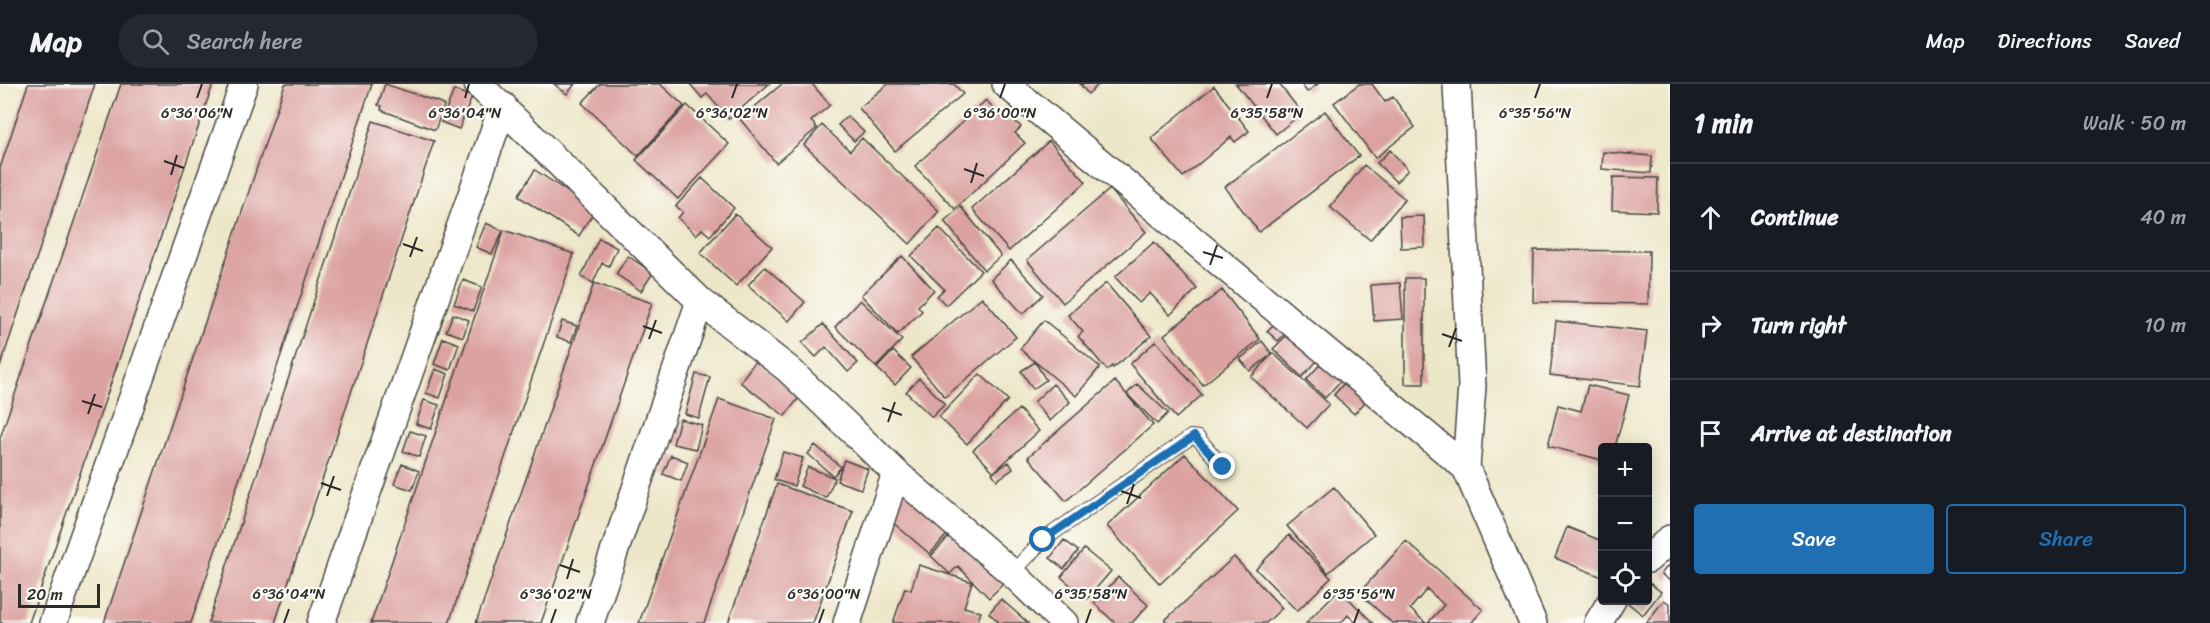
<!DOCTYPE html>
<meta charset="utf-8">
<style>
:root{--surface:#171b24;--page:#242831;--text:#f1f3f6;--muted:#9ea1a6;--line:#363941;--accent:#1f6fb2}
body{margin:0;font-family:Sriracha,sans-serif;background:var(--page);color:var(--text)}
.controls{position:absolute;right:18px;bottom:18px;display:grid;overflow:hidden;border-radius:6px;box-shadow:0 3px 15px #0003}
.controls button{width:54px;height:54px;display:grid;place-items:center;padding:0;border:0;border-bottom:2px solid var(--line);background:var(--surface);color:var(--text);font:30px sans-serif}
.scale{position:absolute;left:18px;bottom:15px;width:82px;box-sizing:border-box;padding-left:6px;border:3px solid #2b2b2b;border-top:0;font-size:16px;line-height:21px;white-space:nowrap;color:#2b2b2b;-webkit-text-stroke:4px #fdfcf7;paint-order:stroke}
.stop{position:absolute;width:18px;height:18px;margin:-14px;border:4px solid #1f6fb2;border-radius:50%;background:#fff}
.stop.end{background:#1f6fb2;border-color:#fff;box-shadow:0 2px 6px #0008}
.list{margin:0;padding:0;list-style:none}
h2{display:flex;justify-content:space-between;align-items:center;height:78px;margin:0;padding:0 24px;font-size:26px}
h2 small{font-size:20px;font-weight:400;color:var(--muted)}
.list li{display:grid;grid-template-columns:39px 1fr auto;gap:18px;align-items:center;box-sizing:border-box;height:108px;padding:0 24px;border-top:2px solid var(--line)}
.list b{display:block;font-size:22px;white-space:nowrap}
.list em{font-size:20px;font-style:normal;color:var(--muted)}
.actions{display:flex;gap:12px;padding:18px 24px}
.actions a{flex:1;padding:14px 0;border:2px solid var(--accent);border-radius:6px;text-align:center;font-size:21px;color:var(--accent)}
.actions .main{background:var(--accent);color:#fff}
.icon{flex:none;width:33px;height:33px;fill:none;stroke:currentColor;stroke-width:2;stroke-linecap:round;stroke-linejoin:round}
.map{position:relative;flex:none;width:1670px;height:539px;overflow:hidden}
header{display:flex;align-items:center;gap:36px;box-sizing:border-box;height:84px;padding:0 30px;background:var(--surface);border-bottom:2px solid var(--line)}
header strong{font-size:28px}
nav{display:flex;gap:33px;margin-inline-start:auto;font-size:21px}
.search{width:420px;height:54px;background:var(--page);display:flex;align-items:center;gap:15px;box-sizing:border-box;padding:0 21px;border-radius:33px;color:var(--muted);font-size:22px}
main{display:flex}
aside{flex:1;background:var(--surface)}
.map>svg:first-child{display:block}
.building{fill:#dba2a0}
.lines{fill:none;stroke-linecap:round;stroke-linejoin:round}
.service-casing{stroke:#484743;stroke-width:16}
.minor-casing{stroke:#484743;stroke-width:30}
.service{stroke:#fff;stroke-width:14}
.minor{stroke:#fff;stroke-width:27}
.route{stroke:#1f6fb2;stroke-width:8}
.ticks{fill:none;stroke:#2b2b2b;stroke-width:2}
.ticks-label{font-size:15px;text-anchor:middle;fill:#2b2b2b;stroke:#fdfcf7;stroke-width:4.5;stroke-linejoin:round;paint-order:stroke}
</style>
<header>
<strong>Map</strong>
<div class="search"><svg class="icon" aria-label="search" viewBox="0 0 24 24"><circle cx="10" cy="10" r="6"/><path d="M15 15l6 6"/></svg>Search here</div>
<nav><a>Map</a><a>Directions</a><a>Saved</a></nav>
</header>
<main>
<div class="map">
<svg width="1670" height="539" viewBox="0 0 1670 539">
<rect width="100%" height="100%" fill="#fdfcf7"/>
<filter id="ink" filterUnits="userSpaceOnUse"><feTurbulence type="fractalNoise" baseFrequency=".0167" numOctaves="2"/><feDisplacementMap in="SourceGraphic" scale="12" xChannelSelector="R" yChannelSelector="G"/><feConvolveMatrix kernelMatrix="1 2 1 2 8 2 1 2 1" color-interpolation-filters="sRGB"/></filter>
<filter id="wash" filterUnits="userSpaceOnUse"><feTurbulence type="fractalNoise" baseFrequency=".008" numOctaves="4" result="noise"/><feDisplacementMap in="SourceGraphic" scale="24" xChannelSelector="R" yChannelSelector="G"/><feGaussianBlur stdDeviation="1.35" result="paint"/><feColorMatrix in="noise" values="0 0 0 0 0 0 0 0 0 0 0 0 0 0 0 0 0 1.4 0 .05"/><feComposite in="paint" operator="in"/></filter>
<g filter="url(#wash)">
<rect width="100%" height="100%" fill="#ede7c9"/>
<g id="blocks">
<path class="building" d="M28 0H95L0 283V84Z
M121 0H213L29 539H0V354Z
M285 0H372L191 539H104Z
M385 0 441 19 444 22 435 46 381 26 382 22 378 21Z
M554 0H575L567 10Z
M600 0H660L684 22 638 72 582 19Z
M690 0H769L729 35 707 10 702 14Z
M782 0H812L830 21 811 37 817 44 776 79 740 35Z
M888 0H954L963 10 895 67 859 24Z
M1080 0H1099L1088 10Z
M1236 0H1279L1302 29 1276 50Z
M1301 0H1318L1307 8Z
M1359 0H1372L1385 18 1393 13 1415 43 1375 74 1334 19Z
M1214 2 1249 47 1235 58 1231 53 1183 93 1151 54Z
M454 6 472 13 459 45 441 38Z
M986 16 1006 38 1011 33 1021 43 1015 49 1025 59 955 125 915 82Z
M687 21 729 60 678 115 636 76Z
M1325 27 1359 72 1259 148 1225 103Z
M847 32 864 48 854 57 838 41Z
M373 37 434 57 275 539H208Z
M822 41 850 67 862 54 939 127 910 160 804 61Z
M1049 57 1086 98 1009 167 972 125Z
M1390 66 1408 86 1396 98 1377 79Z
M1603 68 1652 72 1651 89 1602 85Z
M1364 81 1405 115 1370 156 1330 123Z
M535 86 595 126 579 152 518 112Z
M1613 93 1658 94 1657 128 1612 126Z
M702 94 734 124 710 152 702 145 696 151 678 134 683 128 676 122Z
M1110 105 1146 148 1063 219 1027 176Z
M961 123 1001 172 984 186 944 137Z
M735 130 772 163 736 202 700 169Z
M1424 132 1425 163 1401 164 1400 133Z
M486 139 503 147 492 170 476 163Z
M939 144 981 187 946 221 937 212 944 205 911 172Z
M504 146 574 170 449 539H371Z
M599 154 617 164 609 182 602 179 593 199 581 193Z
M1154 158 1197 205 1170 231 1150 209 1139 219 1115 193Z
M1534 166 1649 167 1648 220 1533 218Z
M628 172 653 189 641 207 616 190Z
M902 172 934 206 918 222 922 227 898 250 861 211Z
M1011 176 1043 211 1023 230 991 195Z
M765 183 805 218 789 237 748 201Z
M1405 194H1424V300H1405Z
M463 196 482 203 473 227 454 220Z
M594 199 652 219 541 539H476Z
M1106 199 1151 252 1113 284 1112 282 1107 286 1078 252 1083 248 1068 231Z
M1400 199 1403 235 1374 237 1371 201Z
M1222 206 1260 255 1203 301 1164 251Z
M982 213 1016 253 945 313 911 273Z
M860 216 902 256 876 283 835 243Z
M453 230 469 236 463 253 446 247Z
M1044 236 1100 283 1076 312 1020 265Z
M562 237 577 242 571 258 557 253Z
M1556 237 1647 247 1640 302 1550 291Z
M1276 238 1287 248 1278 257 1267 247Z
M823 240 858 279 848 288 826 263 816 273 802 259Z
M1290 248 1318 276 1302 293 1273 265Z
M443 254 459 260 450 286 434 280Z
M1156 257 1202 311 1176 334 1130 280Z
M1262 257 1272 270 1250 287 1240 275Z
M893 267 911 284 895 301 877 284Z
M1273 269 1329 320 1307 344 1251 293Z
M756 276 801 311 785 332 740 298Z
M1323 277 1342 295 1325 314 1306 296Z
M1035 278 1046 296 1033 305 1021 287Z
M435 285 448 290 440 314 426 309Z
M696 290 710 293 699 334 685 330Z
M980 290 1008 316 967 360 939 333Z
M919 294 945 320 932 333 906 308Z
M1115 297 1153 341 1066 417 1028 373Z
M1345 298 1366 317 1354 330 1334 311Z
M1053 300 1070 318 1050 337 1034 318Z
M1137 300 1168 329 1157 340 1127 310Z
M1588 301 1629 311 1615 363H1602V376L1548 362 1558 321 1581 327Z
M719 315 776 335 704 539H639Z
M424 316 439 321 431 345 416 340Z
M1019 325 1039 347 994 388 973 366Z
M680 335 702 341 696 365 673 360Z
M410 347 426 352 419 373 403 367Z
M815 361 841 383 833 392 808 370Z
M783 368 803 374 794 402 774 396Z
M1185 370 1238 427 1160 500 1107 442Z
M671 371 688 378 681 397 663 390Z
M844 376 868 385 861 405 837 397Z
M1009 378 1013 385 997 396 992 389Z
M402 380 419 387 412 406 394 400Z
M808 383 835 394 826 414 800 402Z
M777 400 853 427 813 539H728Z
M1334 403 1374 450 1328 489 1287 442Z
M906 408 951 446 930 470 885 432Z
M1567 443 1602 457V493L1555 474Z
M952 449 1003 500 989 514 958 482 950 490 931 472Z
M1289 451 1331 494 1297 527 1256 485Z
M1064 456 1078 467 1064 485 1050 474Z
M1406 457 1483 526 1471 539H1428L1444 521 1427 505 1410 525 1426 539H1392L1359 509Z
M1084 465 1111 487 1087 515 1061 493Z
M1234 473 1282 524 1266 539H1168L1165 536Z
M1670 479V497L1661 490Z
M919 481 972 498 964 523 981 528 977 539H893L905 504 911 506Z
M1118 493 1148 521 1132 539H1115L1094 519Z
M1648 498 1661 508 1643 531 1628 519 1630 516H1648Z
M1339 505 1373 539H1356L1348 531 1341 539H1306Z
M1001 515 1028 539H1000L989 529Z
M1664 516 1670 520V539H1646Z"/>
</g>
</g>
<g filter="url(#ink)">
<use href="#blocks" fill-opacity="0" stroke="#484743" stroke-width="1.5"/>
<g class="lines">
<defs>
<path id="service" d="M1012 489 1043 456 1191 353 1198 354 1223 383"/>
<path id="minor" d="M478 0 700 217 788 285 896 389 1012 489 1064 539
M1006 0 1466 384
M1457 0 1472 302 1466 384 1533 539
M1648 475 1670 455
M53 539 244 0
M321 539 503 22
M590 539 700 217
M847 539 896 389
M1598 539 1612 516"/>
</defs>
<use href="#service" class="service-casing"/>
<use href="#minor" class="minor-casing"/>
<use href="#service" class="service"/>
<use href="#minor" class="minor"/>
</g>
</g>
<g class="lines" filter="url(#ink)">
<path class="route" d="M1043 456 1194 352 1223 383"/>
</g>
<path class="ticks" d="M197 14 202 0M465 14 469 0M732 14 737 0M1000 14 1005 0M1267 14 1272 0M1535 14 1540 0M164 77 184 84M964 85 984 92M171 91 177 71M971 99 977 79M403 160 423 167M1203 168 1223 174M410 173 417 153M1210 181 1217 161M643 242 662 249M1442 250 1462 257M649 255 656 236M1449 263 1456 244M82 317 102 323M882 324 902 331M88 330 95 310M888 338 895 318M321 399 341 406M1121 407 1141 414M327 412 334 392M1127 420 1134 400M560 481 580 488M567 495 573 475M284 539 289 525M551 539 556 525M819 539 824 525M1086 539 1091 525M1354 539 1359 525"/>
<g class="ticks-label">
<text x="197" y="34">6°36'06"N</text>
<text x="465" y="34">6°36'04"N</text>
<text x="732" y="34">6°36'02"N</text>
<text x="1000" y="34">6°36'00"N</text>
<text x="1267" y="34">6°35'58"N</text>
<text x="1535" y="34">6°35'56"N</text>
<text x="289" y="515">6°36'04"N</text>
<text x="556" y="515">6°36'02"N</text>
<text x="824" y="515">6°36'00"N</text>
<text x="1091" y="515">6°35'58"N</text>
<text x="1359" y="515">6°35'56"N</text>
</g>
</svg>
<div class="controls">
<button>+</button>
<button>−</button>
<button><svg class="icon" aria-label="locate" viewBox="0 0 24 24"><circle cx="12" cy="12" r="6"/><path d="M12 2v4M12 18v4M2 12h4M18 12h4"/></svg></button>
</div>
<div class="scale">20 m</div>
<div class="stop" style="left:1043px;top:456px"></div>
<div class="stop end" style="left:1223px;top:383px"></div>
</div>
<aside>
<h2>1 min<small>Walk · 50 m</small></h2>
<ul class="list">
<li><svg class="icon" aria-label="ahead" viewBox="0 0 24 24"><path d="M12 20V5M6 11l6-6 6 6"/></svg><div><b>Continue</b></div><em>40 m</em></li>
<li><svg class="icon" aria-label="right" viewBox="0 0 24 24"><path d="M7 20v-9h11M14 6l5 5-5 5"/></svg><div><b>Turn right</b></div><em>10 m</em></li>
<li><svg class="icon" aria-label="arrive" viewBox="0 0 24 24"><path d="M6 21V4h12l-3 4 3 4H6"/></svg><div><b>Arrive at destination</b></div></li>
</ul>
<div class="actions"><a class="main">Save</a><a>Share</a></div>
</aside>
</main>
